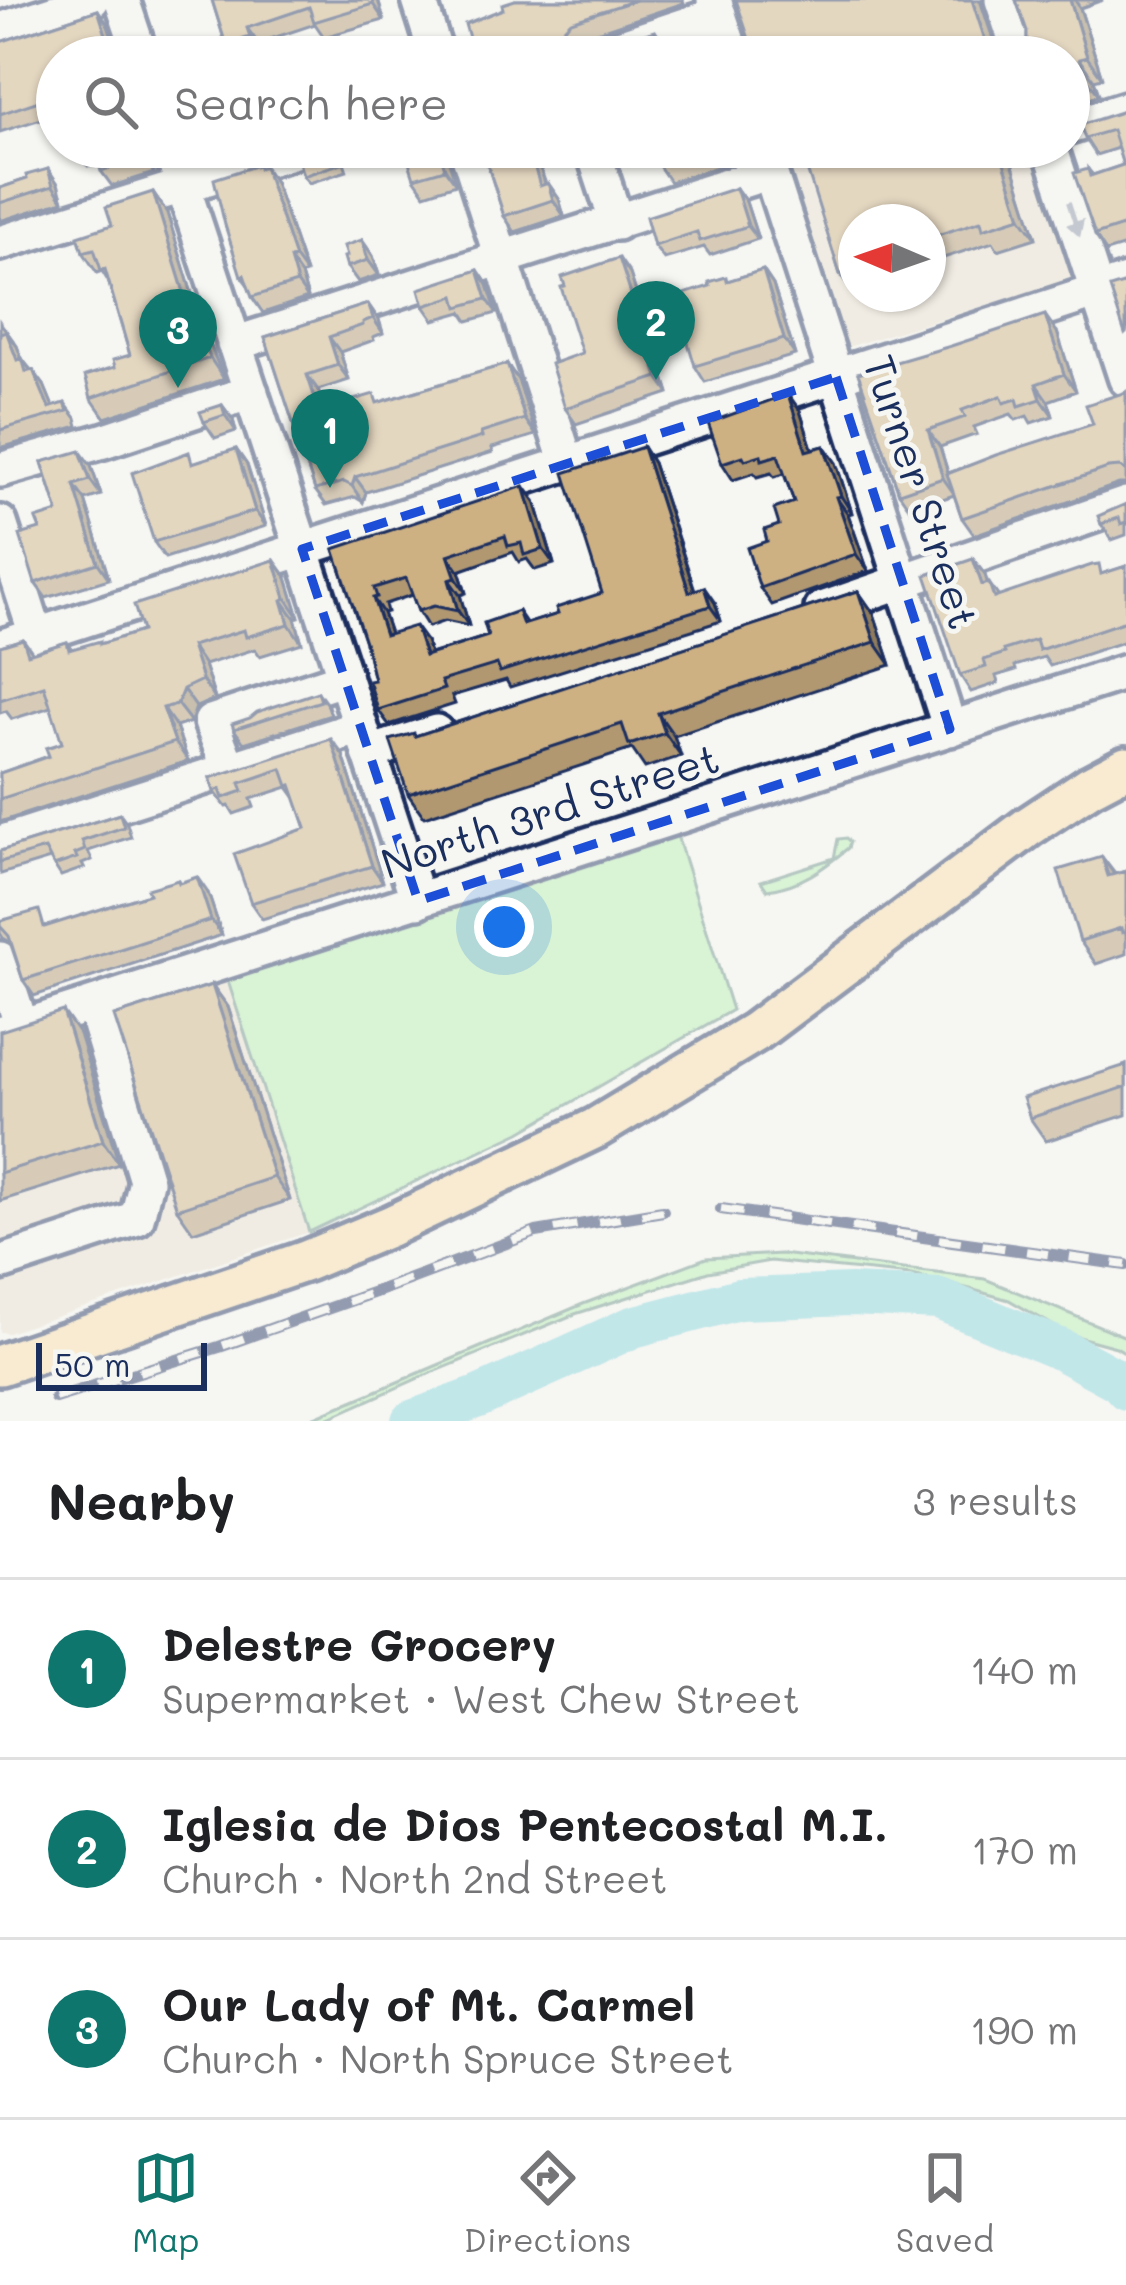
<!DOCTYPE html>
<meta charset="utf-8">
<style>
:root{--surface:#fff;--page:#f6f6f6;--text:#202124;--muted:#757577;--line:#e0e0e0;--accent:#0f766e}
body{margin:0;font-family:Mali,sans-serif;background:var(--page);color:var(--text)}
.compass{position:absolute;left:838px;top:204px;width:108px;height:108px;border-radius:50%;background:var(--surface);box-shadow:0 3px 9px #0004;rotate:272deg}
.scale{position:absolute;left:36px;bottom:30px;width:171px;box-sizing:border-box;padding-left:12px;border:6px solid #1b2f5e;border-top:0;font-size:33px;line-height:42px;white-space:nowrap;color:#1b2f5e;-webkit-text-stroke:9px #f6f6f2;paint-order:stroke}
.you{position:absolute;left:504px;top:927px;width:42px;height:42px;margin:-30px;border:9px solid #fff;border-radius:50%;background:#1a73e8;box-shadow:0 0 0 18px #1a73e833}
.badge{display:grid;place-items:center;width:78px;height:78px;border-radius:50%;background:var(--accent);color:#fff;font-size:39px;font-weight:700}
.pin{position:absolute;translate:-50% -99px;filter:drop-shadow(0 3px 6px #0008)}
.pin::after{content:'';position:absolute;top:63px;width:42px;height:36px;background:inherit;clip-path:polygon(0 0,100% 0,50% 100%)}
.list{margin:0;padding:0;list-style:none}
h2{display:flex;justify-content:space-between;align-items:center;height:156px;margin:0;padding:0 48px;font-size:51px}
h2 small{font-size:39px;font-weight:400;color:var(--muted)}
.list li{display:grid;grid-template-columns:78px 1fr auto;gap:36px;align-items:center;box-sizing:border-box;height:180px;padding:0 48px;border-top:3px solid var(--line)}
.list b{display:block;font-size:45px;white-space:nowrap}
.list p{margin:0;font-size:39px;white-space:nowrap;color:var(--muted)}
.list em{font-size:39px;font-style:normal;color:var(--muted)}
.icon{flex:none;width:66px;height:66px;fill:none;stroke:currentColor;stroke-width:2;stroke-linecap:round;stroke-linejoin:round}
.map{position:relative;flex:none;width:1126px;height:1421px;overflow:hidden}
.search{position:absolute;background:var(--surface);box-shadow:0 3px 9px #0004;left:36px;right:36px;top:36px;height:132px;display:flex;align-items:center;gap:30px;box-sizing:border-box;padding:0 42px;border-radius:66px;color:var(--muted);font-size:45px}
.sheet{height:696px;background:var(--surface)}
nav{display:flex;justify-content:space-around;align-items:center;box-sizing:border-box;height:168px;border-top:3px solid var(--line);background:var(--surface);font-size:33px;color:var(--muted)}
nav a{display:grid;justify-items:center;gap:6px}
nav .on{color:var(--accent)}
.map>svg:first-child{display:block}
.built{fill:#eae1d1;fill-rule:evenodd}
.green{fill:#b5efb2;stroke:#688f88;stroke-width:3}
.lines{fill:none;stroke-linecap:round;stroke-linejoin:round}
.river{stroke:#84d5dd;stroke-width:42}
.minor-casing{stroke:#1b2f5e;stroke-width:42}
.major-casing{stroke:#1b2f5e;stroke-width:48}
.minor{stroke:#f6f6f2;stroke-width:33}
.major{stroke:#faddab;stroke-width:39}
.rail-casing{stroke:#1b2f5e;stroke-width:12}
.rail{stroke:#f6f6f2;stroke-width:8;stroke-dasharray:22;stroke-linecap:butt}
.wall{fill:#b19871;stroke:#1b2f5e;stroke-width:3}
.shaded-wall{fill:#907c5c;stroke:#1b2f5e;stroke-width:3}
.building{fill:#ceb183;stroke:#1b2f5e;stroke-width:3}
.oneway{fill:#8892a8}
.marked{fill:none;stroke:#1d4ed8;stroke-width:9;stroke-dasharray:24 15;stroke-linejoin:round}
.labels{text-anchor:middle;stroke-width:10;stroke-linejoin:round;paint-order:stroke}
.street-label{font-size:42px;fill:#1b2f5e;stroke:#f6f6f2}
</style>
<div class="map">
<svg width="1126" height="1421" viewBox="0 0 1126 1421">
<rect width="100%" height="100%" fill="#f6f6f2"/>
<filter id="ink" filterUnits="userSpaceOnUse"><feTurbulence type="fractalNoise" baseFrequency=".00833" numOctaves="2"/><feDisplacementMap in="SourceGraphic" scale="24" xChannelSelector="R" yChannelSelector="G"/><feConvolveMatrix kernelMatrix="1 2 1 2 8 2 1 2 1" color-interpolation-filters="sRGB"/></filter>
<g filter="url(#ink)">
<path class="built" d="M782 147H1041L1079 273 1067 281 848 347ZM856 222H928V294H856Z
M226 975 309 1232 8 1333 0 1332V1048Z"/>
<path class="green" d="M675 829 732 1010 520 1132 309 1232 226 975Z
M846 838 850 842 848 848C823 869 800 886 767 890L761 881 834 858 838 839Z
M781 1254 985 1279 1126 1337V1353L1116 1347 1068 1334 1009 1300 970 1289 911 1275 770 1261 708 1272 575 1314 419 1378 322 1421H305L583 1304 706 1258Z"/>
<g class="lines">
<path class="river" d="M412 1421 478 1397 633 1327 739 1299 851 1295 939 1299 1062 1350 1119 1381 1126 1389"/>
<defs>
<path id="minor" d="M122 0 141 57
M419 0 437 57
M714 0 733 57
M1002 0 1021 57
M0 30 92 0
M589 57 719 14
M1069 127 1126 109
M170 147 418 901
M466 147 567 464
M592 147 617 223
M762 147 950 729
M1050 147 1126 379
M0 243 307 147
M234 344 770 172
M0 470 103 441 251 392
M0 523 36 635
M822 609 1126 504
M0 647 1126 282
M369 753 436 732
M229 769 211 722 345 678
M0 843 361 727
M0 959 22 1027
M0 1034 1126 672
M0 1263 137 1218 146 1181 93 1005"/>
<path id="major" d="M0 1365 306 1261 390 1226 596 1128 755 1032 1028 827 1090 786 1126 767"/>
</defs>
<use href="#minor" class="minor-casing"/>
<use href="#major" class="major-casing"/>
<use href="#minor" class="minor"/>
<use href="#major" class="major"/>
<defs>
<path id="rail" d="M721 1209 1126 1265
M55 1398 219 1347 389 1287 536 1232 663 1211"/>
</defs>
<use href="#rail" class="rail-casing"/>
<use href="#rail" class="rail"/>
</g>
<path class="wall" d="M212 0H378L384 20 324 37 315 24 258 43 261 52 246 57H235L226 45Z
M515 0H683L684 3 582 37 571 48 546 57H449L472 48 503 9Z
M736 0H980L998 54 1003 57 1014 56 1023 49 1027 39V31L1016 0H1103L1080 8 1102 78 1094 80 1099 95 1069 105V57H755Z
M98 10 108 25 57 57V114L0 132V42Z
M655 31 672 57H575Z
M1126 109V246L1106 252 1095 235 1088 169 1093 175 1123 165 1118 148 1096 155 1085 138Z
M77 147H147L154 173 112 186 101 171 99 162 88 166Z
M208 147H238L213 154Z
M482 147H528L530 155 541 171 546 184 548 183 559 199 564 216 515 232 504 216Z
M661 147H731L736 161 670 182 655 160 663 154Z
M789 147H1007L1036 238 998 250 993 242 928 263V222H856L857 294 855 295 840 274 806 163 801 164Z
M340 150 347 171 309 183 303 176Z
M446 153 456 184 425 194 414 178Z
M260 168 275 182 306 273 301 275 308 298 263 313 252 297 248 285 241 276Z
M48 169 58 184 63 201 0 221V188L27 179Z
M736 188 746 202 758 239 710 255 704 247 664 259 654 246Z
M153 192 167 213 200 320 224 379 105 418 91 398 115 367 130 355 108 281 102 271 97 273 83 252 112 225Z
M362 240 373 256 379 275 358 282 347 267V256Z
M478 270 488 285 497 313 468 321 462 312 434 320 424 306Z
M763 270 773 285 795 355 705 382 695 366 728 281Z
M630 274 669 393 576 424 565 408 582 353Z
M368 304 379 320 383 333 373 337 374 340 340 352 349 380 318 390 324 409 380 402 507 364 518 380 536 435 492 448 493 452 366 492 363 502 355 497 326 505 315 490 265 337Z
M0 322 17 346 21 358 44 385 53 407 65 403 76 418 78 426 0 448Z
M1057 332 1076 391 1048 401 1053 416 1031 423 1027 416 1016 420 1011 414 974 427 977 434 940 447 948 473 1093 424 1126 392V484H1119L974 535 962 518 954 495 911 510 899 493 858 373Z
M788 394 800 411 812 449 824 446 836 463 852 513 848 514 868 571 772 605 760 588 767 541 794 502 784 474 774 477 771 473 757 477 754 473 733 480 722 463Z
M222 405 233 420 236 431 215 438 204 422Z
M643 447 653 463 695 590 715 603 721 621 510 687 506 680 452 696 455 704 389 725 378 710 374 680 365 642 334 549 535 501 554 564 535 570 527 559 519 562 513 552 459 571 466 593 460 595 469 626 445 621 428 627 418 611 412 595 385 604 387 612 383 613 390 634 426 641 430 654 488 636 518 611 527 624 558 614 602 593Z
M236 449 247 465 266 526 165 558 154 542 196 462Z
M42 462 91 466 101 495 85 500 109 579 46 598 35 583 40 529 58 512Z
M1126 504V535L1112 540 1101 524Z
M973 559 985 575 987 583H989L999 597 1105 573 1126 566V641L1050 666 1044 657 1015 666 1016 670 996 676 998 683 971 692 960 675Z
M274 560 287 578 299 617 295 618 302 643 260 656 255 649 204 665 215 699 196 707 191 722 176 727 188 761 0 822V773L49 756 62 743 51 707 12 719 6 711 0 713V646L23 639 33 653 67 642 72 649 101 644 142 631Z
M858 591 874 614 891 665 674 736 681 756 645 768 632 749 424 817 408 794 416 736Z
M318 692 328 706 331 715 244 743 234 729Z
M343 755 383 882 262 919 251 903 306 828 296 798 288 787 251 799 254 807 234 814 229 806 226 807 214 791 210 778Z
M120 814 127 824 131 837 88 851 92 860 82 864 84 868 61 876 50 859 1 874 0 872V851Z
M1102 857 1115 874 1126 871V954L1096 964 1080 941Z
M178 880 180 883 208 893 222 935 34 996 23 980 10 942 3 938 0 933V921L50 926 149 894Z
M212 985 228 1007 290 1200 193 1232 177 1209Z
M0 1031 79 1034 119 1164 0 1201Z
M1126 1065V1115L1046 1141 1030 1118Z"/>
<path class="shaded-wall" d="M372 0H378L384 20 373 4Z
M972 0H980L999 57H996L986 43Z
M1070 0H1075L1080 8 1102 78 1087 57Z
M98 10 108 25 119 57H113Z
M247 28 258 43 261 52 250 37Z
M655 31 670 52 672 57H669L659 43Z
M1079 59 1094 80 1099 95 1084 75Z
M141 147H147L154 173 144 158Z
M438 147H446V153L456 184 445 169Z
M522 147H528L532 159 531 155 541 171 551 202 540 186Z
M999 147H1007L1036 238 1021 217Z
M264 166 275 182 306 273 295 258Z
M48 169 58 184 63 201 53 186Z
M548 183 559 199 564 216 553 200Z
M736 188 746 202 758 239 748 226Z
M153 192 167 213 200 320 224 379 210 358 186 299Z
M362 240 373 256 379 275 368 260Z
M619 258 630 274 669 393 658 377Z
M290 259 301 275 308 298 297 283Z
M478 270 488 285 497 313 487 299Z
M763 270 773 285 795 355 784 339Z
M368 304 379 320 383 333 373 318Z
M1045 315 1057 332 1076 391 1064 374Z
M6 331 17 346 25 367 22 358 32 373 37 387 17 360Z
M329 337 340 352 349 380 338 365Z
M507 364 518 380 536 435 525 419Z
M33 370 44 385 56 414 49 408Z
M307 375 318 390 330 426 319 410Z
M1036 384 1048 401 1053 416 1041 399Z
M788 394 800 411 818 467 806 451Z
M222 405 233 420 236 431 225 415Z
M928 430 940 447 955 495 943 478Z
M824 446 836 463 852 513 841 496Z
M643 447 653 463 700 607 689 592Z
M236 449 247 465 266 526 255 511Z
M80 451 91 466 101 495 90 480Z
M355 477 366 492 363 502 352 486Z
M74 485 85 500 109 579 98 563Z
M524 486 535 501 554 564 543 549Z
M836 497 848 514 868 571 856 554Z
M448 555 459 571 466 593 456 578Z
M973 559 985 575 993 601 982 585Z
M274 560 287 578 299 617 286 598Z
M449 580 460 595 469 626 458 611Z
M704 587 715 603 721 621 710 606Z
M858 591 874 614 891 665 875 642Z
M373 598 383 613 396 651 385 635Z
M282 600 295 618 302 643 289 624Z
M415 626 426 641 436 671 425 656Z
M191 646 204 665 215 699 202 680Z
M183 689 196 707 191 722 177 704Z
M163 708 176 727 188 761 175 742Z
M658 713 674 736 681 756 665 733Z
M331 739 343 755 383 882 372 866Z
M1102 857 1118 880 1108 876Z
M197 877 208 893 222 935 211 920Z
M212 985 228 1007 290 1200 274 1177Z
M63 1011 79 1034 119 1164 103 1141Z"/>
<path class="building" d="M212 0H372L373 4 314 22 309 7 247 28 250 37 226 45Z
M515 0H636L571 21 560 32 495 57H449L472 48 465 24 503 9 502 4Z
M736 0H972L986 43 993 52 1003 57 1014 56 1023 49 1027 39V31L1016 0H1070L1087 57 1079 59 1084 75 1069 80V57H755Z
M98 10 113 57H57V95L0 114V42Z
M655 31 659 43 656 44 660 57H575Z
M1126 109V225L1095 235 1074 173 1088 169 1090 176 1123 165 1112 130 1085 138 1080 125 1121 112Z
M94 147H141L144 158 101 171Z
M320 147H337L342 163 303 176 299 162 316 154Z
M404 147H438L445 169 414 178Z
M482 147H522L525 157 531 155 540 186 548 183 553 200 504 216Z
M661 147H696L655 160 654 157 663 154Z
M800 147H999L1021 217 983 229 981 221 928 238V222H856V269L840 274Z
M258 165 259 168 264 166 295 258 290 259 297 283 252 297 244 275 241 276 225 225 214 179Z
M48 169 53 186 0 203V188L27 179 26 175Z
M736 188 748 226 700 241 697 232 654 246 646 217Z
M153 192 186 299 210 358 91 398 85 376 115 367 113 360 130 355 105 269 101 270 94 249 83 252 78 236 112 225 106 207Z
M362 240 368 260 347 267 344 257 347 256 344 246Z
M619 258 658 377 565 408 551 364 582 353 561 287 565 286 562 277Z
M478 270 487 299 458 307 455 296 424 306 419 289Z
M763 270 784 339 695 366 674 297 710 286 709 282 726 277 727 281Z
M1126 283V333L1125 334 1110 288Z
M368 304 373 318 363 322V325L329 337 338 365 307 375 319 410 374 394 377 403 507 364 525 419 481 433 482 437 355 477 352 486 344 482 315 490 265 337Z
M1045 315 1064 374 1036 384 1041 399 1019 406 1017 399 1004 403 1001 396 962 410 965 417 928 430 943 478 899 493 858 373 951 346Z
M6 331 17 360 22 358 26 372 33 370 49 408 65 403 68 411 0 430V333Z
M1126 392V471L1120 467 1108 468 962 518 947 474 996 455 1093 424 1086 405Z
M788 394 806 451 824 446 841 496 836 497 856 554 760 588 747 548 767 541 764 530 779 525 774 509 794 502 778 455 762 460 761 455 745 460 743 456 722 463 708 423Z
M222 405 225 415 204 422 200 412Z
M643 447 689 592 704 587 710 606 500 672 497 664 441 681 444 689 378 710 369 681 374 680 365 642 334 549 524 486 543 549 524 555 521 543 508 546 505 536 448 555 456 578 449 580 458 611 434 606 418 611 406 578 374 588 377 597 373 598 385 635 415 626 425 656 488 636 484 623 518 611 523 625 558 614 556 608 602 593 564 473Z
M236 449 255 511 154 542 132 473 189 452 192 463Z
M80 451 90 480 74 485 98 563 35 583 20 535 40 529 36 519 58 512 42 462Z
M1126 504V522L1121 524 1119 518 1101 524 1098 516Z
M973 559 982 585 989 583 994 598 1092 565 1099 564 1101 574 1126 566V621L1039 650 1036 640 1004 650 1005 653 984 660 986 667 960 675 926 575Z
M274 560 286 598 282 600 289 624 246 637 244 630 191 646 202 680 183 689 177 704 163 708 175 742 0 799V773L49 756 46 748 62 743 44 686 0 700V646L23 639 28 654 67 642 69 650 100 641V644L142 631 134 605Z
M858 591 875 642 658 713 665 733 629 745 622 724 408 794 390 740 414 733 415 736Z
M318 692 321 701 234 729 232 724 250 718 257 712Z
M331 739 372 866 251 903 234 854 306 828 291 785 288 786 282 769 240 783 243 791 223 798 220 789 214 791 210 778Z
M120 814 124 827 82 841 85 850 75 854 77 858 54 866 45 849 0 862V851Z
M1102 857 1108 876 1126 871V931L1122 933 1121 928 1080 941 1058 870Z
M197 877 211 920 23 980 9 936 0 926V921L39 910 44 927 149 894 147 889 178 880 179 883Z
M212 985 274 1177 177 1209 114 1016Z
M63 1011 103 1141 0 1173V1031Z
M1126 1065V1087L1030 1118 1023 1098Z"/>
<defs><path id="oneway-solid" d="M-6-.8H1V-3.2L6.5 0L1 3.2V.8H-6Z" transform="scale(3)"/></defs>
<use class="oneway" href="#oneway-solid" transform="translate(1074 219) rotate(72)"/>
</g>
<path d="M0 0H1126V1421H0ZM836 377 950 729 418 901 302 549Z" fill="#f6f6f2" fill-opacity=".55" fill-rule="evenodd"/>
<path class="marked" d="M836 377 950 729 418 901 302 549Z"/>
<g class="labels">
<g class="street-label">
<text transform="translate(921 492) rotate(72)" y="15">Turner Street</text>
<text transform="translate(550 811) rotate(-18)" y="15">North 3rd Street</text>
</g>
</g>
</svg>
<svg class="compass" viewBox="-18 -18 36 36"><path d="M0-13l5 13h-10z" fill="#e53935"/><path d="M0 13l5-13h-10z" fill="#757577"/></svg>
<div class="scale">50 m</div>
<div class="you"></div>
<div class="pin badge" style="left:330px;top:488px">1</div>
<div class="pin badge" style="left:656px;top:380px">2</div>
<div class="pin badge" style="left:178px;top:388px">3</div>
<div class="search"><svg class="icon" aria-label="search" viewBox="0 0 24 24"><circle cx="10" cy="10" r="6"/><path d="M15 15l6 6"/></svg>Search here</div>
</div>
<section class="sheet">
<h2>Nearby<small>3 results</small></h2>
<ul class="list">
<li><span class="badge">1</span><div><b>Delestre Grocery</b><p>Supermarket · West Chew Street</p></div><em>140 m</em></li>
<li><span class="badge">2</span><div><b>Iglesia de Dios Pentecostal M.I.</b><p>Church · North 2nd Street</p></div><em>170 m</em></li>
<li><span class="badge">3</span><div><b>Our Lady of Mt. Carmel</b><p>Church · North Spruce Street</p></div><em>190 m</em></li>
</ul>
</section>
<nav>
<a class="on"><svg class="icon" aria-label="map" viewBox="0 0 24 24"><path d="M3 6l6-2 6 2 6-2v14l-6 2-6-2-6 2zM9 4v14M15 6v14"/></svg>Map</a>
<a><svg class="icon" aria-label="directions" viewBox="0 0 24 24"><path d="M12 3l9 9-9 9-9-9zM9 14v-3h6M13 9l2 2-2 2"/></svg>Directions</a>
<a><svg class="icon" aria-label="saved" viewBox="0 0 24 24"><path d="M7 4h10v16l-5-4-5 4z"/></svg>Saved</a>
</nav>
